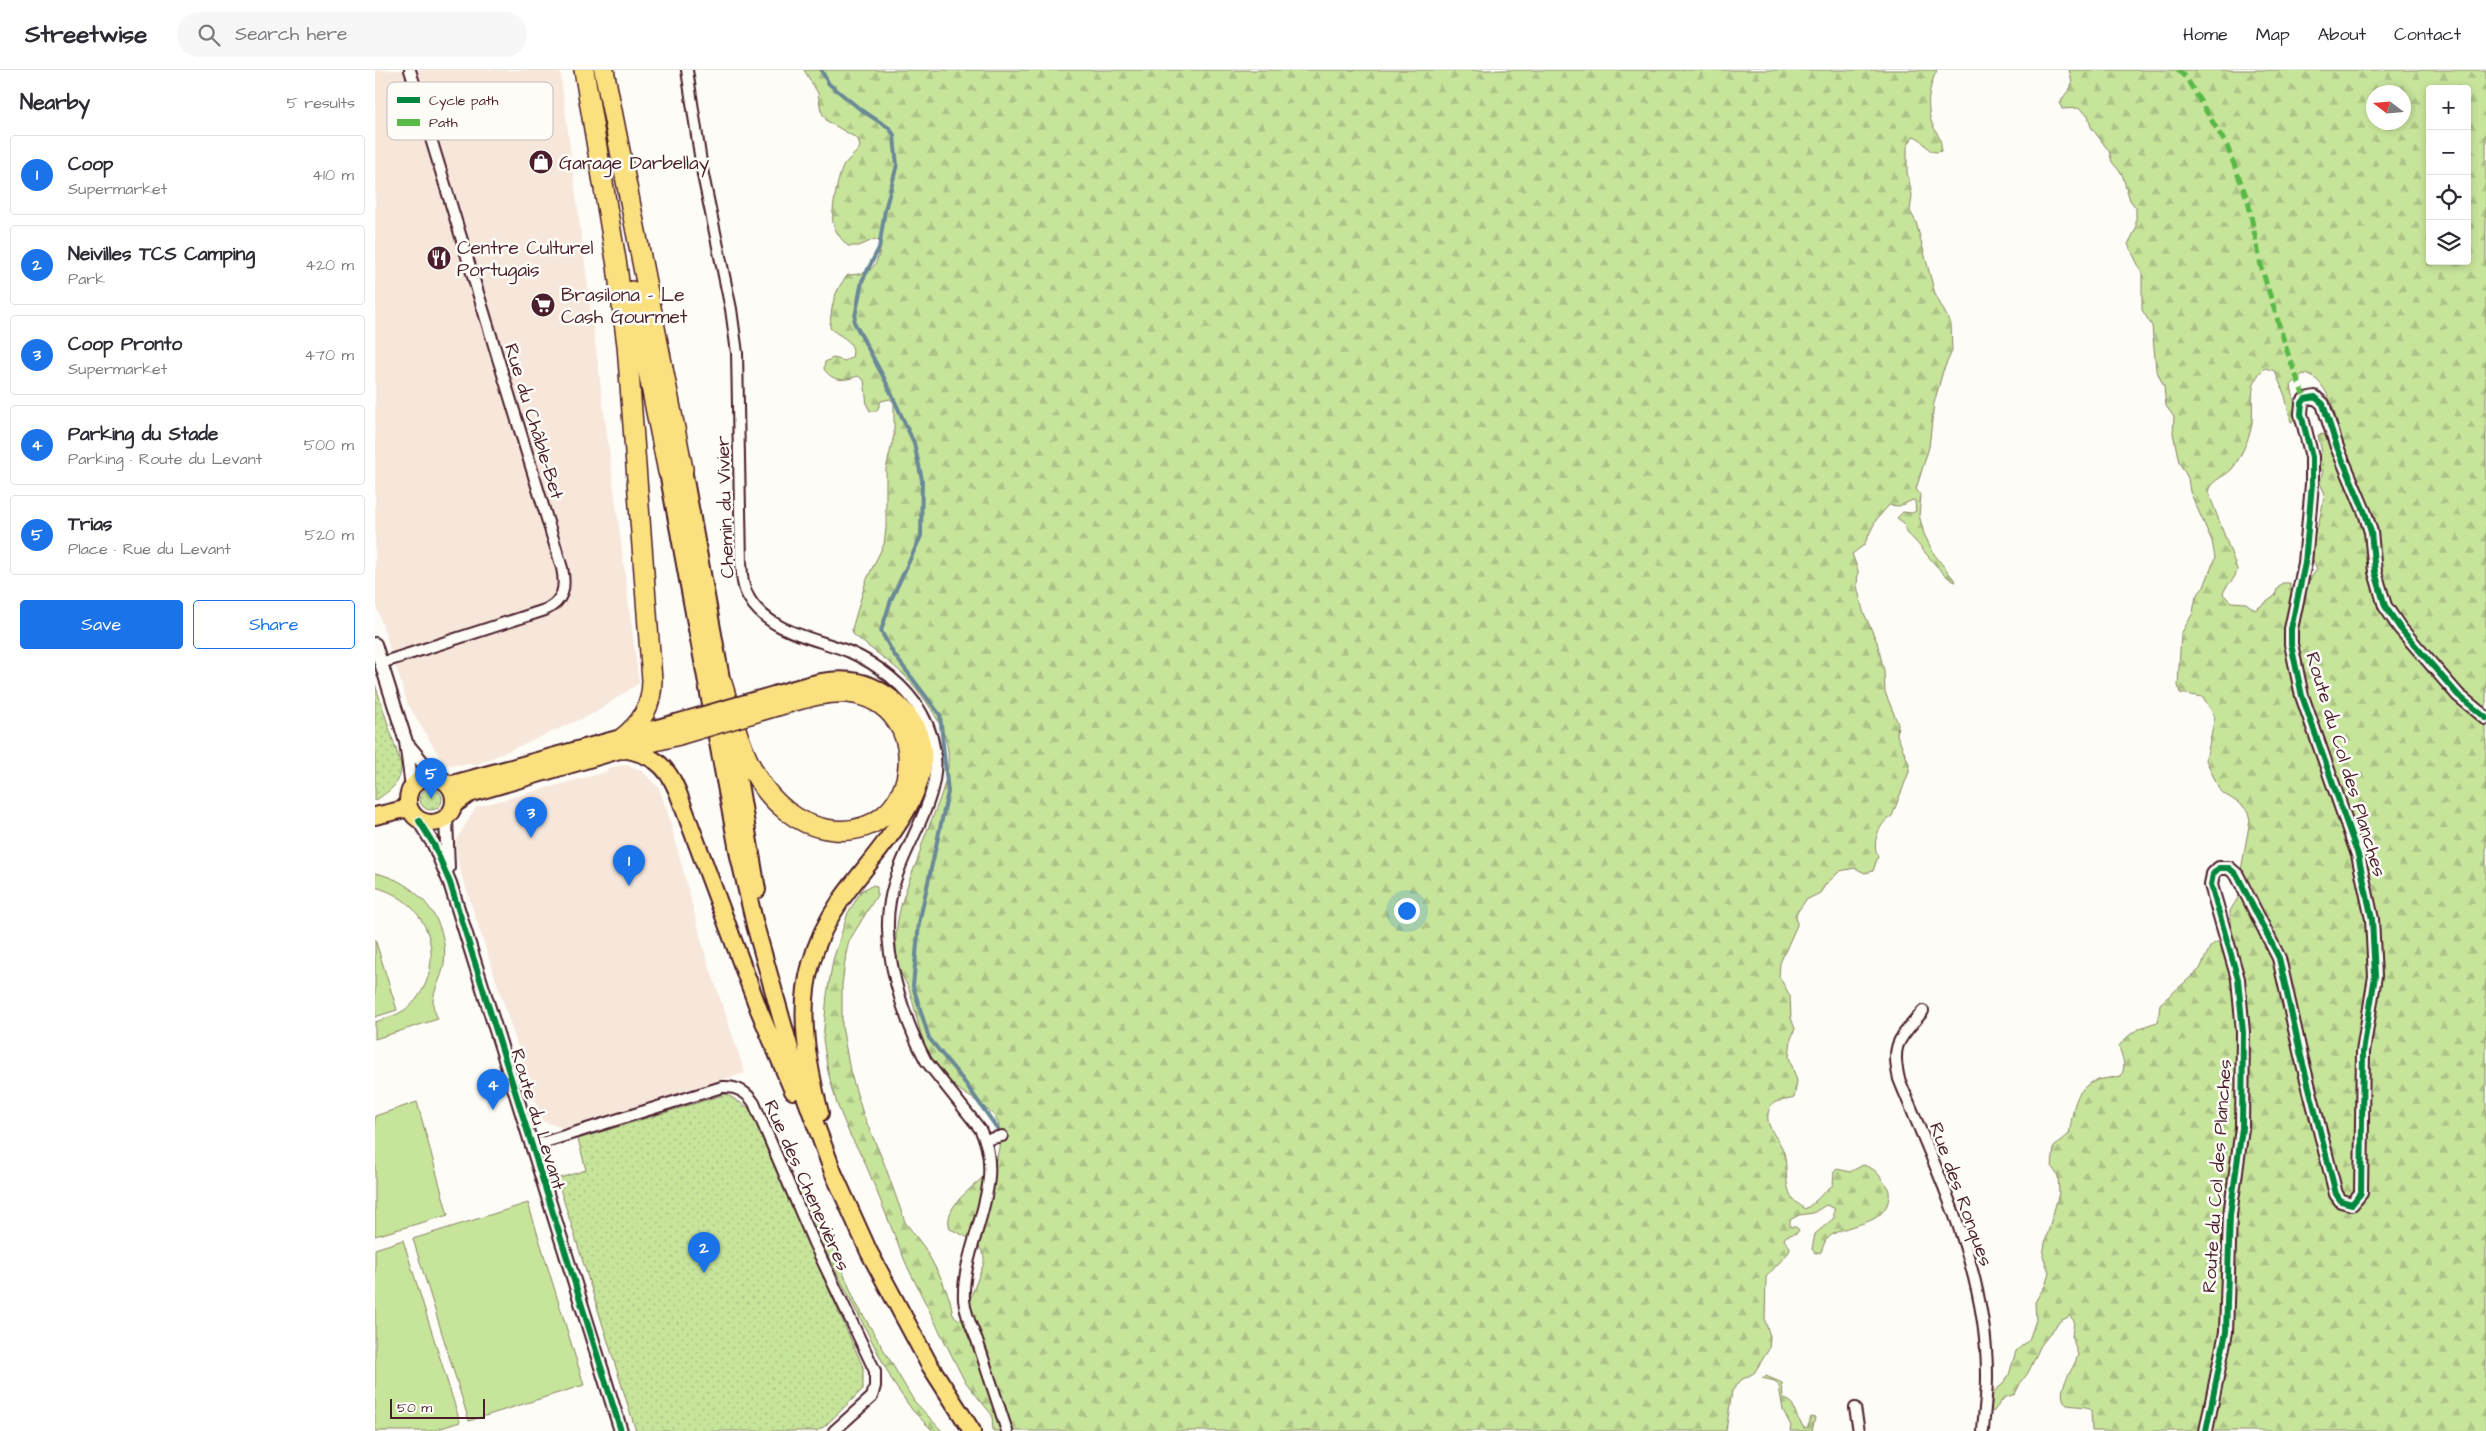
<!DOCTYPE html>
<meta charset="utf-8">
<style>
:root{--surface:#fff;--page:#f7f7f7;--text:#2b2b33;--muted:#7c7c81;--line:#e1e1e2;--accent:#1a73e8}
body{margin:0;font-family:"Architects Daughter",sans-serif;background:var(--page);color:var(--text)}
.controls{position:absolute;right:15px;top:15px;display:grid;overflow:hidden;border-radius:5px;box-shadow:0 2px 8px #0003}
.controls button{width:45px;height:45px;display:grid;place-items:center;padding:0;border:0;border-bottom:1px solid var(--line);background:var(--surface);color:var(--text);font:25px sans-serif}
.compass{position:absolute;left:1991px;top:15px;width:45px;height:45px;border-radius:50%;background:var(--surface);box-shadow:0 2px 8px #0003;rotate:286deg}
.scale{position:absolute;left:15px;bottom:12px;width:95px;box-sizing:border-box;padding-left:5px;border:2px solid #4a1f2b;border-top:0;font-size:14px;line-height:18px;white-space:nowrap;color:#4a1f2b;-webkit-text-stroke:4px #fdfcf7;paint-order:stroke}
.you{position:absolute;left:1031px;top:840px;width:18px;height:18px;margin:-12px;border:4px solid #fff;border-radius:50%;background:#1a73e8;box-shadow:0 0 0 8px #1a73e833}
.badge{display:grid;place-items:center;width:32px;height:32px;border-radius:50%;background:var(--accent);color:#fff;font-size:16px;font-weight:700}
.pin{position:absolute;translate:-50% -41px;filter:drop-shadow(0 1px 2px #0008)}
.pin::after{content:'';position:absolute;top:26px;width:18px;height:15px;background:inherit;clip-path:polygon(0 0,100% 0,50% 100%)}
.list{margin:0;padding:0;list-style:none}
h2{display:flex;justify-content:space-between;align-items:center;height:65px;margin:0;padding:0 20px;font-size:21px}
h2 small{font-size:16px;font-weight:400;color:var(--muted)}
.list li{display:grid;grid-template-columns:32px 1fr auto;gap:15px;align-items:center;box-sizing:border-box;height:80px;margin:0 10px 10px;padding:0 10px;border:1px solid var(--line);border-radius:5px}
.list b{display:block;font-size:19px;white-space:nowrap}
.list p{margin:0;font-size:16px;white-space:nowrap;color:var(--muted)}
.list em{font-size:16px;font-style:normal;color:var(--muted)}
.actions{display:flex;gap:10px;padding:15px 20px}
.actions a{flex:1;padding:11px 0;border:1px solid var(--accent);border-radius:5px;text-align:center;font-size:18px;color:var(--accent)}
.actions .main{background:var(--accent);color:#fff}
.icon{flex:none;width:28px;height:28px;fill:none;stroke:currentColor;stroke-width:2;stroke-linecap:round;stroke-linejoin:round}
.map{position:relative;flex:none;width:2111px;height:1361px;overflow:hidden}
header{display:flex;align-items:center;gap:30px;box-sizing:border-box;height:70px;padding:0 25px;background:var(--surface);border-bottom:1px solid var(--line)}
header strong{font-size:24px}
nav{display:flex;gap:28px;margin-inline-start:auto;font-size:18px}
.search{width:350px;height:45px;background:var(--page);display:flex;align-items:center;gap:12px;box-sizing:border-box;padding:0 18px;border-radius:28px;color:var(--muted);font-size:19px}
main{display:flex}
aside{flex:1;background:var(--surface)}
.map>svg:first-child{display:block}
.built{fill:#f7e7db}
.grass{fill:url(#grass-dots);stroke:#888263}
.forest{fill:url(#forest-firs);stroke:#888263;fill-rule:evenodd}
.garden{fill:#c7e49b;stroke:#888263}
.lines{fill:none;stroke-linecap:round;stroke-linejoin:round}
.stream{stroke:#6b8997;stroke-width:4}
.minor-casing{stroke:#4a1f2b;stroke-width:14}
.tertiary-casing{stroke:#4a1f2b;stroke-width:16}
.primary-casing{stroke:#4a1f2b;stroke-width:20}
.trunk-casing{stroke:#4a1f2b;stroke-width:20}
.motorway-casing{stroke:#4a1f2b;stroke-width:22}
.minor{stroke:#fdfcf7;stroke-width:10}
.tertiary{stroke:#fdfcf7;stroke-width:12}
.primary{stroke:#fbe080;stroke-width:16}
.trunk{stroke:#fbe080;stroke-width:16}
.motorway{stroke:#fbe080;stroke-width:19}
.trunk-bridge-casing{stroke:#4a1f2b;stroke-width:20;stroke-linecap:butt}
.motorway-bridge-casing{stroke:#4a1f2b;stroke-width:22;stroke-linecap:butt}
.trunk-bridge{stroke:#fbe080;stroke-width:16}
.motorway-bridge{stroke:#fbe080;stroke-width:19}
.quiet{stroke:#58b947;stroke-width:5;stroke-dasharray:10 5;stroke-linecap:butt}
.cycleway-casing{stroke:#fdfcf7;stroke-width:9}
.cycleway{stroke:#00873e;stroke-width:6}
.labels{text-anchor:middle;stroke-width:5;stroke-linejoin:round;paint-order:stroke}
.poi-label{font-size:19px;fill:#4a1f2b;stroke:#fdfcf7;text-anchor:start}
.street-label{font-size:19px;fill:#4a1f2b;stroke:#fdfcf7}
.key{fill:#fdfcf7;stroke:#c7baba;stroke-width:1}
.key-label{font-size:14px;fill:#4a1f2b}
</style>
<header>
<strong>Streetwise</strong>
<div class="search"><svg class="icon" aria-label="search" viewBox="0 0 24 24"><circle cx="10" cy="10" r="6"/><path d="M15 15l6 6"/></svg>Search here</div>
<nav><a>Home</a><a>Map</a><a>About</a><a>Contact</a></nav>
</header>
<main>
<aside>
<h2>Nearby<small>5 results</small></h2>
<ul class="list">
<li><span class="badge">1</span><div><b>Coop</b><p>Supermarket</p></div><em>410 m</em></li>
<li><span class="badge">2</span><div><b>Neivilles TCS Camping</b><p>Park</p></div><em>420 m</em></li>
<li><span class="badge">3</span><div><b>Coop Pronto</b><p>Supermarket</p></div><em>470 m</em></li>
<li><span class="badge">4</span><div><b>Parking du Stade</b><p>Parking · Route du Levant</p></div><em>500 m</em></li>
<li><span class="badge">5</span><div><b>Trias</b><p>Place · Rue du Levant</p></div><em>520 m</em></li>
</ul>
<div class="actions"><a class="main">Save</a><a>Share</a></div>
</aside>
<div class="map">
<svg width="2111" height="1361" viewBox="0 0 2111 1361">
<defs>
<pattern id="grass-dots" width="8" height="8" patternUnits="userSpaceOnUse" patternTransform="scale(1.25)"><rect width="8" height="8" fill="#c7e49b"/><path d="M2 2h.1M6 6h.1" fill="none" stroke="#acc386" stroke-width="1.8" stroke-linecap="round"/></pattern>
<pattern id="forest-firs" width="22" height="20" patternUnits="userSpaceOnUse" patternTransform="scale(1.25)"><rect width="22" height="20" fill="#c7e49b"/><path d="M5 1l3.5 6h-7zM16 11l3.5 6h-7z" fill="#acc386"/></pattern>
</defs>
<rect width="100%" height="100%" fill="#fdfcf7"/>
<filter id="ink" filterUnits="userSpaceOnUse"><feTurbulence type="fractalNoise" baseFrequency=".02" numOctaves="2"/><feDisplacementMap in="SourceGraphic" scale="10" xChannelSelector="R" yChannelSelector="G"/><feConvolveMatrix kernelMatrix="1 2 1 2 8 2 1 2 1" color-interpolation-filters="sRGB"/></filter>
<g filter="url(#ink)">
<path class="built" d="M0 0H185L264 613 220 643 103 694 69 695 32 632 0 532Z
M251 695 265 699 284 718 293 743 329 880 370 1003 191 1059 167 1051 84 797 80 772 101 737 231 702 233 698 242 696Z"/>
<path class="grass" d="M0 614 26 695C26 715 15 720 0 731Z
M45 729a11 11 0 1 1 22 0a11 11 0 1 1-22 0Z
M351 1024 374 1038 488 1297V1319L450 1356 442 1361H261L182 1109 211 1100 203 1069Z"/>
<path class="forest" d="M429 0H1562C1554 16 1551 34 1556 51 1560 61 1568 70 1566 81 1551 86 1551 69 1538 66L1532 77V102L1537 125 1535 141 1541 152 1560 224 1576 254 1577 281 1568 301 1559 333 1554 377 1541 419 1546 426 1544 445 1549 464 1559 484 1581 512C1568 509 1544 472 1531 462L1529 453 1522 448 1528 442 1537 443 1541 441 1540 431 1538 430 1524 436 1514 435 1501 450 1489 475 1477 484 1483 500 1482 516 1488 541 1502 572 1509 601 1510 622 1523 654 1522 665 1534 694V702L1517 746C1504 753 1496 773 1503 786L1498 801 1490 803 1480 798 1465 801 1451 814 1445 823 1431 830 1421 844 1422 855 1405 893 1404 906 1415 926 1416 948 1420 959 1416 969 1414 987 1422 1011 1419 1028C1412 1031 1399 1029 1395 1037 1386 1058 1407 1068 1410 1087 1412 1100 1410 1114 1416 1126 1418 1131 1425 1135 1430 1139 1438 1135 1448 1122 1458 1115L1459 1102 1462 1099 1475 1102 1488 1095C1501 1099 1503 1103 1510 1114 1515 1120 1515 1124 1513 1132 1505 1158 1470 1152 1453 1168 1449 1171 1448 1178 1446 1182L1440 1183 1437 1179 1440 1164 1459 1148V1138L1451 1135 1438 1143 1424 1145 1415 1150V1157H1421L1424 1160 1422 1163 1411 1166 1409 1170 1415 1177 1414 1182 1391 1207 1390 1251 1395 1266 1394 1279 1379 1303 1366 1310 1357 1321 1351 1361H618L617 1345 589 1310 532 1196 489 1090 475 1065 462 1034 453 1002 448 969 452 925 458 890 473 843 487 820 499 815 502 817V825L474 871 471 884 467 915V956L475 1001 488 1044 509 1093 530 1152 549 1177 566 1208 575 1230 578 1245 584 1250 588 1247 609 1193C611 1174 590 1166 575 1159 566 1132 608 1114 619 1094 625 1083 625 1070 624 1057 623 1040 585 1023 573 1011 546 985 545 955 535 922 532 913 525 904 523 895 516 860 527 828 540 796 544 788 545 780 548 771 558 744 576 711 573 681 570 654 547 623 528 604 512 589 494 578 478 564L477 559 491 511 509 474 511 459V399L519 365V332L515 329 506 331 502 341H495L492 335 489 310 483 306C469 311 458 312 449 299L450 292 458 288 470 291 477 287C482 270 464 267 455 258 456 237 459 220 473 205 496 204 501 199 506 176L504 171 500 169 484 176H473C466 169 461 163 458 153 456 143 463 104 469 95 474 88 481 84 485 77L483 69 452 51 446 41 443 23Z
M1694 0H2111V1361H1717L1716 1340 1711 1337 1692 1335C1678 1322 1699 1300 1703 1285L1697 1266 1699 1251 1695 1246 1685 1251 1666 1275 1653 1303 1646 1312 1640 1324 1629 1328 1618 1342 1616 1340 1617 1323 1627 1315 1634 1305 1641 1281 1654 1270 1661 1250 1660 1232 1671 1214 1674 1202 1668 1186 1670 1173 1684 1123 1683 1106 1677 1097 1679 1077 1694 1064C1699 1042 1697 1018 1723 1010 1731 1008 1739 1008 1746 1006 1752 994 1747 988 1744 976 1755 962 1767 956 1783 952L1785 934 1825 899 1835 877 1841 872C1864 875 1855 853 1855 841L1867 821 1865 806 1875 750 1873 742 1868 736 1845 721 1831 690 1840 647 1828 627 1805 623 1803 615 1806 564 1818 543 1821 526 1829 517 1840 488 1837 471 1815 422 1813 408 1804 392 1798 363 1799 347 1791 336 1789 317 1781 299 1777 256 1767 240V203L1753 174 1761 159V138L1755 130 1747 104 1737 92 1734 81 1716 57 1713 45 1703 38 1687 39 1685 34C1692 17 1701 22 1694 0ZM2055 19H2092V191H2055ZM1998 22H2028V52H1998ZM1890 298 1900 301 1910 326 1916 352 1919 350 1921 341 1916 315 1928 304C1951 305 1961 344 1964 363L1954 372 1948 364 1943 365 1947 382 1941 387V398L1948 400 1945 413 1950 424 1943 456 1934 467 1935 484 1942 499 1925 524 1915 520V513H1907L1902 519 1900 526 1880 540 1871 533 1856 532 1848 524C1851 513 1861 511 1862 499L1833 421C1837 408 1853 407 1860 395 1867 384 1876 365 1877 352 1879 332 1872 312 1890 298Z
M429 1115 432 1118 481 1233 539 1331 567 1361H558L538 1341 519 1314 434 1149 423 1120 424 1116Z
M1391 1306 1407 1313 1408 1327 1417 1333 1422 1347 1429 1358 1433 1357 1436 1347 1440 1348 1437 1361H1415L1416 1356 1408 1340 1404 1316 1400 1311 1387 1308Z"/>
<path class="garden" d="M0 803C42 811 75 851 69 894 67 907 59 919 58 931 57 936 61 944 63 949L0 969V952C9 949 20 946 28 941 40 934 49 920 53 907 65 865 42 828 0 817Z
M0 869 22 940 0 947Z
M42 1032 73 1145 0 1166V1046Z
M153 1133 209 1315 94 1351 38 1169Z
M28 1170 85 1352 57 1361H0V1179Z"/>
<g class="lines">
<path class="stream" d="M446 0 454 14 485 39 514 58 519 65 520 77 522 95 510 140 504 178 487 211 479 252 510 310 539 373 547 410 546 466 516 530 506 561 518 583 565 645 573 722 544 853 538 916 554 968 588 1010 627 1065"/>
<defs>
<path id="minor" d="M312 0 328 105 356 239 362 283 366 492C367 504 367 517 374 528 394 563 441 568 475 582 502 594 531 616 546 642 588 715 527 763 515 831 506 880 528 948 551 991L605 1059C634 1114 586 1174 589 1230 590 1244 597 1258 602 1270 612 1301 622 1331 632 1361
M6 593 170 540C189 531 191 517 187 498L35 0
M1548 941C1526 968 1515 972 1524 1009 1563 1105 1613 1202 1612 1308 1612 1325 1609 1343 1608 1361
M610 1070 627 1066
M157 1076 347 1017C361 1016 372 1022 379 1033L439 1173 500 1301V1316L497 1327 459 1361
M1480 1338 1484 1361"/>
<path id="tertiary" d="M0 574 31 672 37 717
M32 674 60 707
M71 749 73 798
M44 751 59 775 75 813 246 1361
M1831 1361 1851 1262 1855 1145 1867 1058 1868 962 1863 909 1836 815 1838 804 1844 798H1854L1862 805 1904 888 1926 986 1961 1124 1966 1131 1977 1134 1986 1123 1988 982 2000 906 1997 849 1983 785 1927 626 1916 574V559L1930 493 1937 414V387L1926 344 1927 333 1930 329 1940 327 1948 334 1962 377 1990 443 1996 462 2000 502 2010 536 2025 558 2083 625 2111 648"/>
<path id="primary" d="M33 730a23 23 0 1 1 46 0a23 23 0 1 1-46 0Z
M0 746 34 738"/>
<path id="trunk" d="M308 399 349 625
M293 402 364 786 380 855 422 1004 458 1102 494 1182 554 1294 597 1361
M399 625C445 611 483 597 523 634 592 698 502 777 466 830 453 849 442 871 436 894 422 943 433 995 445 1043
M354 654 382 820
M74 715 301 653
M80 734 94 724 248 679C276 684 291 694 302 720L384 940 418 1021"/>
<path id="motorway" d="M209 0 242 196 252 275 277 610C277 636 267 653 246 669
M229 0 308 399
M257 221 293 402
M347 613C357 645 365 680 383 709 398 733 422 754 451 759 548 776 564 633 473 623 449 621 425 630 402 636
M248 679 304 665"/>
</defs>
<use href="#minor" class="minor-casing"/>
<use href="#tertiary" class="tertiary-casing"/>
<use href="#primary" class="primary-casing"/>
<use href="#trunk" class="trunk-casing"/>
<use href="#motorway" class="motorway-casing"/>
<use href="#minor" class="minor"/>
<use href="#tertiary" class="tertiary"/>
<use href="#primary" class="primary"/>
<use href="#trunk" class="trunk"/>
<use href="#motorway" class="motorway"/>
<defs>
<path id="trunk-bridge" d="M301 653 399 625"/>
<path id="motorway-bridge" d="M304 665 402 636"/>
</defs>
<use href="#trunk-bridge" class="trunk-bridge-casing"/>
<use href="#motorway-bridge" class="motorway-bridge-casing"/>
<use href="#trunk-bridge" class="trunk-bridge"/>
<use href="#motorway-bridge" class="motorway-bridge"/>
<path class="quiet" d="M1803 0 1812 9 1852 76 1873 131 1886 196 1914 287 1930 329"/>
<defs>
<path id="cycleway" d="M44 751 59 775 75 813 246 1361
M1831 1361 1851 1262 1855 1145 1867 1058 1868 962 1863 909 1836 815 1838 804 1844 798H1854L1862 805 1904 888 1926 986 1961 1124 1966 1131 1977 1134 1986 1123 1988 982 2000 906 1997 849 1983 785 1927 626 1916 574V559L1930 493 1937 414V387L1926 344 1927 333 1930 329 1940 327 1948 334 1962 377 1990 443 1996 462 2000 502 2010 536 2025 558 2083 625 2111 648"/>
</defs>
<use href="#cycleway" class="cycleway-casing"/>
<use href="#cycleway" class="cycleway"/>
</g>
</g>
<defs>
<symbol id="shop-disc" viewBox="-11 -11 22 22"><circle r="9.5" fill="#4a1f2b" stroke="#fdfcf7"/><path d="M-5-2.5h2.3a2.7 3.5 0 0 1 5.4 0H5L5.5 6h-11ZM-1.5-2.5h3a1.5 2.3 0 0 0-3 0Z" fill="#fff"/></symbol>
<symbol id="restaurant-disc" viewBox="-11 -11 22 22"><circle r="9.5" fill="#4a1f2b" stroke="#fdfcf7"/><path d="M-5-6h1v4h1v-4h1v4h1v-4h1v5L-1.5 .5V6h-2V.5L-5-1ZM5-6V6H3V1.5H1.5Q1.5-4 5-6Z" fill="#fff"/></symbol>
<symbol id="supermarket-disc" viewBox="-11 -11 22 22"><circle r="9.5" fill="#4a1f2b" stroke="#fdfcf7"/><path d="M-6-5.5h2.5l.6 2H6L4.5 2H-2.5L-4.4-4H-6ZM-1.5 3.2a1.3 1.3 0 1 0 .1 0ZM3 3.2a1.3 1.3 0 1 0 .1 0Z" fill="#fff"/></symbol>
</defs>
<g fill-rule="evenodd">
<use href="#shop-disc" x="152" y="78" width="28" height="28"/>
<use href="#restaurant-disc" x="50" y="174" width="28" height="28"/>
<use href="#supermarket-disc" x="154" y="221" width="28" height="28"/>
</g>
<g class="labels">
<g class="poi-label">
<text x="184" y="99">Garage Darbellay</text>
<text x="82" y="184">Centre Culturel<tspan x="82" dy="22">Portugais</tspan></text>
<text x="186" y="231">Brasilona - Le<tspan x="186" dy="22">Cash Gourmet</tspan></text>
</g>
<g class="street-label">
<text transform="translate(160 351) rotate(73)" y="7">Rue du Châble-Bet</text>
<text transform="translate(349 437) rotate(-92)" y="7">Chemin du Vivier</text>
<text transform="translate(1972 694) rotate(73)" y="7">Route du Col des Planches</text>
<text transform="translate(164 1049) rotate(73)" y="7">Route du Levant</text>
<text transform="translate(1841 1106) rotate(-86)" y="7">Route du Col des Planches</text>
<text transform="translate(433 1115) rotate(66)" y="7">Rue des Chenevières</text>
<text transform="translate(1587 1124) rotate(70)" y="7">Rue des Ronques</text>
</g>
</g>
<rect x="12" y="12" width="166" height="58" rx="8" class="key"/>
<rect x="22" y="27" width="23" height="6" fill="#00873e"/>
<rect x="22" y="49" width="23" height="7" fill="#58b947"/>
<g class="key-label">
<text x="54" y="35">Cycle path</text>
<text x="54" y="57">Path</text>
</g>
</svg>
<div class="controls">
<button>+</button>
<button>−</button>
<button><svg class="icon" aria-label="locate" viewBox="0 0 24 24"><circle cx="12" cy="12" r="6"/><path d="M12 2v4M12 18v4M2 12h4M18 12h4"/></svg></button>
<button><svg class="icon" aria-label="layers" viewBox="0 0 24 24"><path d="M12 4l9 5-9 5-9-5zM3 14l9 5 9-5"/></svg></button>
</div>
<svg class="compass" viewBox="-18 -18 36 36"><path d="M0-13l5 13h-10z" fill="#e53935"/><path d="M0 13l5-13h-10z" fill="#7c7c81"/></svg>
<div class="scale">50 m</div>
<div class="you"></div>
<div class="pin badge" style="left:254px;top:816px">1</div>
<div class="pin badge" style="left:329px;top:1203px">2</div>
<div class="pin badge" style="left:156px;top:768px">3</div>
<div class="pin badge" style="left:118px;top:1040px">4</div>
<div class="pin badge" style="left:56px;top:729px">5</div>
</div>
</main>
